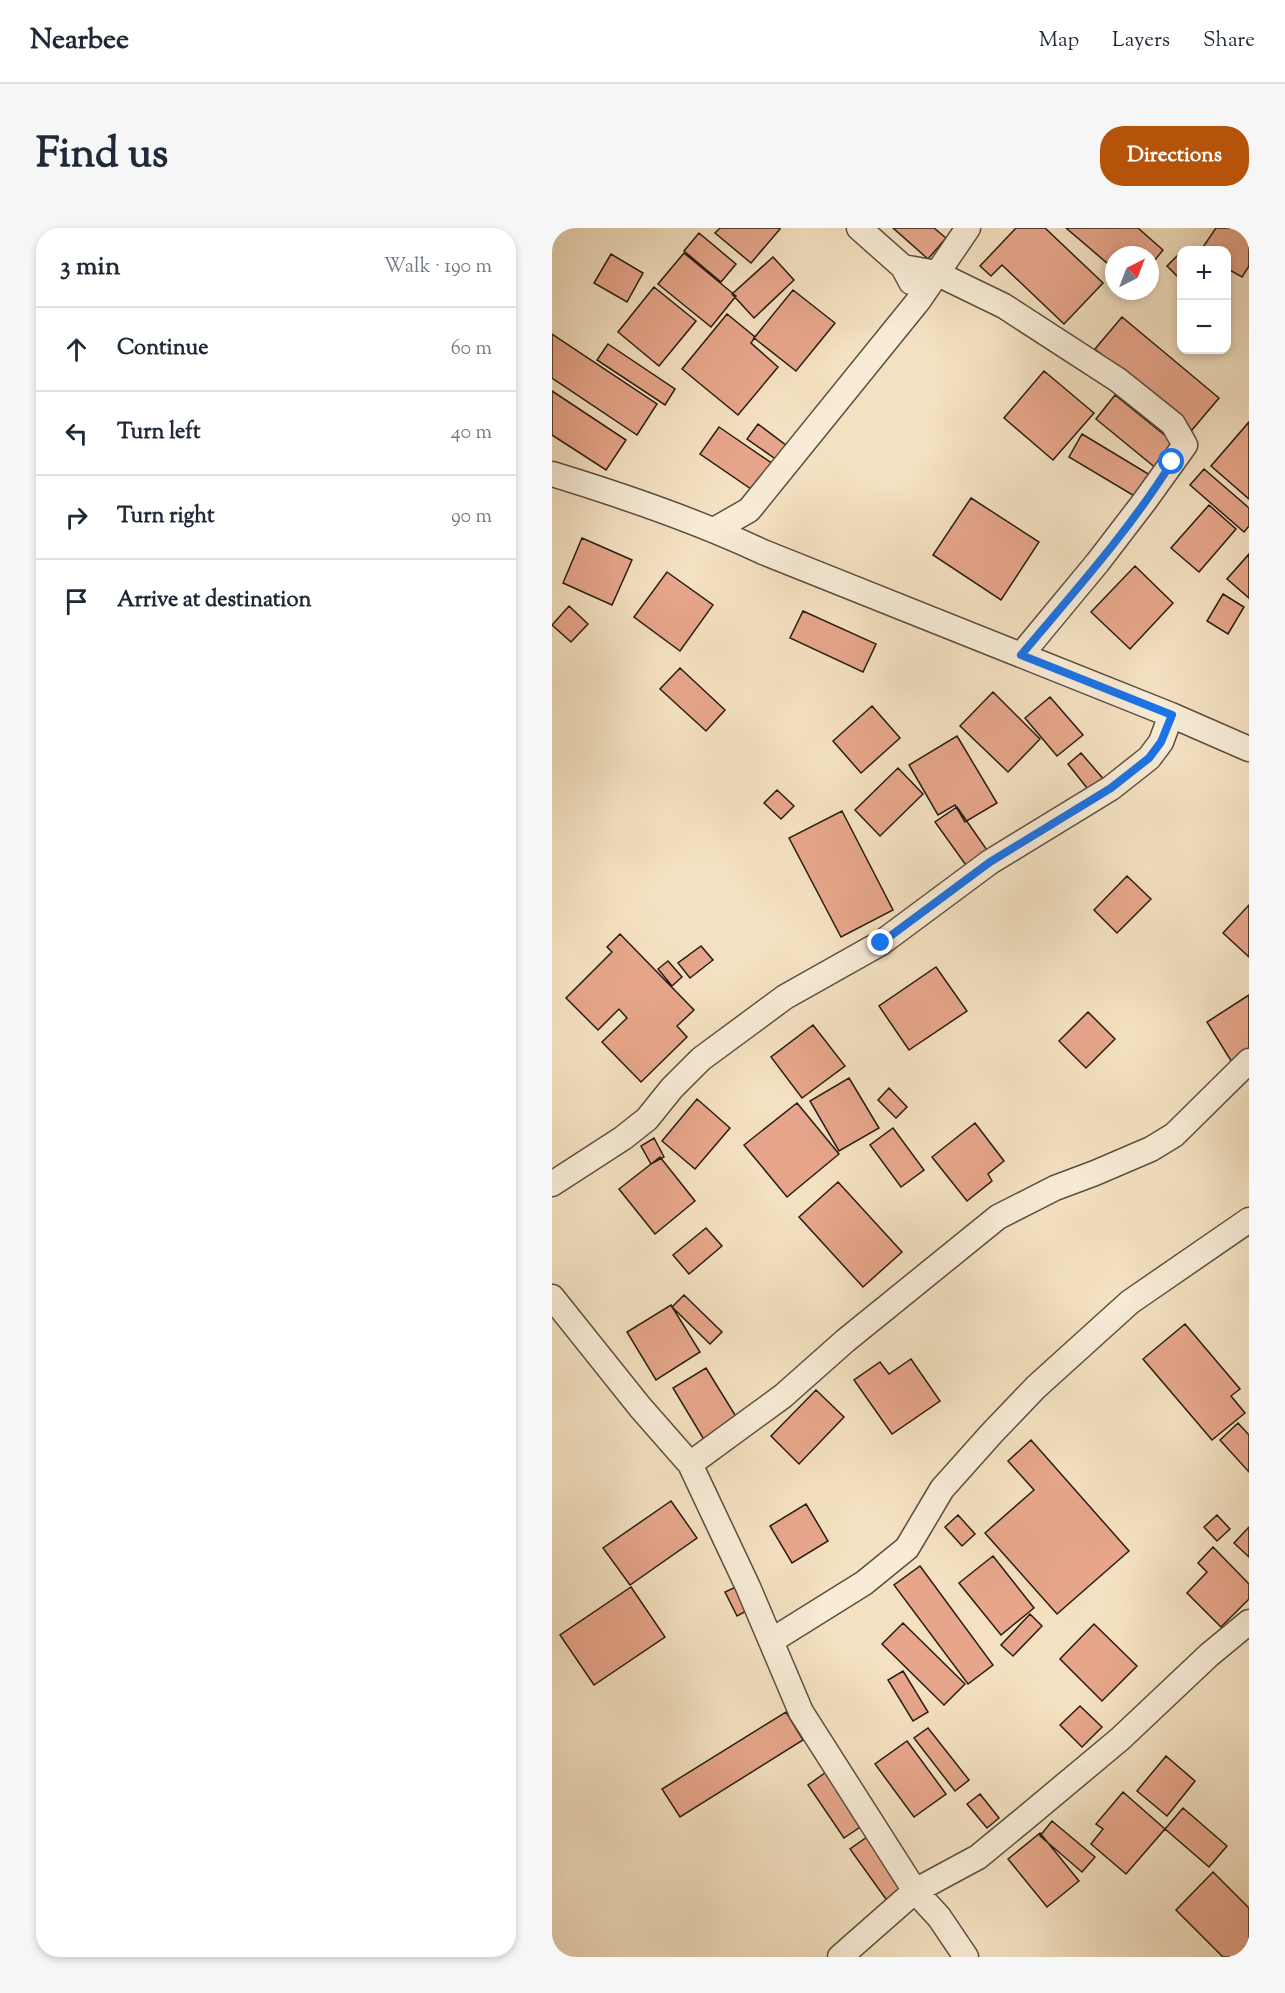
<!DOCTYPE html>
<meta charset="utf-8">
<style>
:root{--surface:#fff;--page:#f6f6f7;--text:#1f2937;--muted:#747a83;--line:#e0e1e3;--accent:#b45309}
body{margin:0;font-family:"Sorts Mill Goudy",serif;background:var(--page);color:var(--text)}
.controls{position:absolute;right:18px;top:18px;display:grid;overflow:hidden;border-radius:12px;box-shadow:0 3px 9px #0003}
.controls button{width:54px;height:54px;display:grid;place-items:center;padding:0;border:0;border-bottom:2px solid var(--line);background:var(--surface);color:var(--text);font:30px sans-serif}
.compass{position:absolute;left:553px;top:18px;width:54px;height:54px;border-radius:50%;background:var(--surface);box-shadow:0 3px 9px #0003;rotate:42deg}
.stop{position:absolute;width:18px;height:18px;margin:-14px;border:4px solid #1a73e8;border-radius:50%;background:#fff}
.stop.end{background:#1a73e8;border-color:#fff;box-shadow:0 2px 6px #0008}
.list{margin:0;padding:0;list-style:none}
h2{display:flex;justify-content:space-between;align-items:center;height:78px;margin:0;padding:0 24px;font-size:26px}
h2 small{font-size:20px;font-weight:400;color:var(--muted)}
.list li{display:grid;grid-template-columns:39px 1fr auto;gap:18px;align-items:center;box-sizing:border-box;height:84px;padding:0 24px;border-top:2px solid var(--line)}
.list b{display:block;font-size:22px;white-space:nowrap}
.list em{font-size:20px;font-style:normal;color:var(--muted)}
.icon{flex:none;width:33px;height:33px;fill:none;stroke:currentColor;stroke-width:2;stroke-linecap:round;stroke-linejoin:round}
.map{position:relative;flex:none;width:697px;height:1729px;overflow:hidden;border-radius:24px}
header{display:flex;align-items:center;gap:36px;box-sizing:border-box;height:84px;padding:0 30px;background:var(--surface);border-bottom:2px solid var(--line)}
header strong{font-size:28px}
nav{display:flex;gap:33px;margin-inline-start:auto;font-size:21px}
.intro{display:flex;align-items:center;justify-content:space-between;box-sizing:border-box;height:144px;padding:0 36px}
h1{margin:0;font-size:42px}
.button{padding:15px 27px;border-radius:24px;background:var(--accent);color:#fff;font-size:21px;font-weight:700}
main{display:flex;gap:36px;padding:0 36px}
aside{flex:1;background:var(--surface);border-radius:24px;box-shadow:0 3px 9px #0003}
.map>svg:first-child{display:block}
.building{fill:#e7a68b;stroke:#291d12;stroke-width:1.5}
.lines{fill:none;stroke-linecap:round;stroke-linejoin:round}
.minor-casing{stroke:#5c4e3e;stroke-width:27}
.minor{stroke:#f8ecd7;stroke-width:24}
.route{stroke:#1a73e8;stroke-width:8}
</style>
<header>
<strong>Nearbee</strong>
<nav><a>Map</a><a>Layers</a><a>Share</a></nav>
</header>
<div class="intro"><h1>Find us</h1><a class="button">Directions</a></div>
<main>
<aside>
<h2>3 min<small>Walk · 190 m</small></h2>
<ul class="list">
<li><svg class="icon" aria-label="ahead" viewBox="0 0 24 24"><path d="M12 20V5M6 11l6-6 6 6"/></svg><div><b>Continue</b></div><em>60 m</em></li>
<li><svg class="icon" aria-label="left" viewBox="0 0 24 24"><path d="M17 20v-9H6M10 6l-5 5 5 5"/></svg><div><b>Turn left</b></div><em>40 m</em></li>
<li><svg class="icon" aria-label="right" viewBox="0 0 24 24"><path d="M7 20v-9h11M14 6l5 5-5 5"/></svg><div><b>Turn right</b></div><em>90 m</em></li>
<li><svg class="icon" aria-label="arrive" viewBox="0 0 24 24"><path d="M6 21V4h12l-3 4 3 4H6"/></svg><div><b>Arrive at destination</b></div></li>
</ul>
</aside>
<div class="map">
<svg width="697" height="1729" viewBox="0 0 697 1729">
<rect width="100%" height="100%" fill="#f4e1c1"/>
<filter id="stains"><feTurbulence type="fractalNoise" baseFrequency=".00333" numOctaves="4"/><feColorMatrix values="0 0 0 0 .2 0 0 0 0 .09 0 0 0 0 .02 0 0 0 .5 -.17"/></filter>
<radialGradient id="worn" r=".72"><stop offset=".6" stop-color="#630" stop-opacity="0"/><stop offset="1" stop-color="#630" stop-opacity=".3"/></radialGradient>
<path class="building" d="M168 0H228V1L199 35 163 5Z
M341 0H382L394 10 376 31Z
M464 0H493L551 55 512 96 450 37 439 48 428 38Z
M514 0H586L611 22 598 38V27H562V41Z
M664 0H697V38L690 49 674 40V22H649Z
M147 5 184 36 169 54 132 23Z
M132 25 184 68 159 99 106 56Z
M59 26 91 45 75 74 42 55Z
M627 26 630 29 629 52 615 38Z
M221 29 242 52 202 90 180 66Z
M102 59 144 93 107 138 66 104Z
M241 62 283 95 244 143 202 110Z
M175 86 203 109 199 115 226 139 186 187 130 141Z
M570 89 667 170 640 202 543 121Z
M0 106 105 176 85 207 0 150Z
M56 116 123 161 113 177 45 132Z
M492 143 542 185 501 232 452 190Z
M0 163 74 212 54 242 0 207Z
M563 167 625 217 605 241 544 191Z
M697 194V271L659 238Z
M206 196 235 218 225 232 195 211Z
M167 199 221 236 202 263 148 226Z
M530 206 598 247 584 269 517 229Z
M652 241 697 280V298L692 304 638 257Z
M419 270 487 314 449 372 381 327Z
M657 277 684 301 647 344 619 320Z
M30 310 80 332 60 377 11 355Z
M697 326V370L675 351Z
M583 338 621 375 578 421 539 384Z
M115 344 161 377 128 423 82 389Z
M671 366 692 379 676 406 655 393Z
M17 378 36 396 19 414 0 397Z
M251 383 324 416 311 444 238 410Z
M128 440 173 482 154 503 108 461Z
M441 464 488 511 456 544 408 498Z
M498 469 531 507 505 528 473 490Z
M320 478 348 510 309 545 281 513Z
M405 508 445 575 413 594 403 577 386 587 357 537Z
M529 525 554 554 539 565 516 536Z
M346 540 371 566 328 608 303 582Z
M225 562 242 578 229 591 212 575Z
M405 579 437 625 416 640 383 594Z
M290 583 341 682 289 709 237 610Z
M575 648 599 671 565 705 542 682Z
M697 677V729L671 705Z
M68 706 142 782 125 798 135 809 89 854 50 814 75 790 67 781 46 802 14 770 60 724 55 719Z
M149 718 161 732 138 750 126 735Z
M116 733 130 749 120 758 106 741Z
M384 739 415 783 357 822 327 778Z
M697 767V826L681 836 655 794Z
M536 784 563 811 534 840 507 813Z
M261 797 293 838 250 870 219 829Z
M297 850 327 900 287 923 258 873Z
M337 860 355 879 344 890 326 872Z
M145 871 178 900 143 941 110 913Z
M245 875 287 926 235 969 192 917Z
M423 895 452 933 436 946 440 953 415 973 380 929Z
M341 900 372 942 349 959 318 917Z
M102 910 112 929 99 936 89 918Z
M108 929 143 973 103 1006 67 961Z
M286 954 350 1024 311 1059 247 989Z
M154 1000 170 1018 137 1046 121 1027Z
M132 1067 170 1104 158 1116 120 1079Z
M119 1077 148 1124 104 1152 75 1104Z
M633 1096 688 1161 679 1168 693 1185 660 1212 591 1131Z
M359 1131 388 1173 340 1206 302 1152 328 1134 337 1146Z
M154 1140 188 1195 154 1215 121 1160Z
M264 1162 292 1189 247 1236 219 1208Z
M686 1195 697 1207V1244L668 1212Z
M479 1212 577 1323 505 1386 433 1305 482 1262 456 1233Z
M119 1273 145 1310 78 1357 51 1320Z
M254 1276 276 1313 240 1335 218 1298Z
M406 1287 423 1306 410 1318 393 1299Z
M665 1287 678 1301 665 1313 652 1299Z
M697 1299V1329L682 1315Z
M661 1319 697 1356V1371L669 1399 635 1365 655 1344 646 1335Z
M441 1328 482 1380 449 1407 407 1355Z
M368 1338 441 1437 416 1456 342 1357Z
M190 1356 202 1379 185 1388 173 1364Z
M79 1359 113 1409 42 1457 8 1407Z
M478 1386 490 1398 461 1428 449 1417Z
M351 1395 413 1456 392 1477 330 1416Z
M542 1396 585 1438 550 1473 508 1431Z
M351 1443 376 1484 361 1493 336 1452Z
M528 1478 550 1499 530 1519 508 1497Z
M234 1484 251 1512 128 1589 110 1561Z
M376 1500 417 1552 403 1563 362 1510Z
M355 1513 394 1566 362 1589 323 1536Z
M614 1528 643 1553 615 1588 585 1563Z
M277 1542 314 1595 292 1610 256 1557Z
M571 1564 613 1601 574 1646 539 1616 551 1601 544 1596Z
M428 1566 447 1590 435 1600 415 1576Z
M631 1580 675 1618 657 1639 613 1601Z
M500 1593 543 1629 530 1644 488 1608Z
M488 1605 527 1653 495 1679 456 1631Z
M315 1609 354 1661 336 1674 298 1621Z
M661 1644 697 1680V1721L689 1729H671L624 1682Z"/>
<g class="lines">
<defs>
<path id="minor" d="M307 0 351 39 359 54
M351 39 384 45 452 78 566 152 621 196 633 217 592 274 546 334 469 427
M0 246C72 268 143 292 211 324L619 487 697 521
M162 302 197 282 367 72 416 0
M0 956 71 910 95 891 120 860 149 831 233 769 329 715 438 634 559 560 597 530 609 514 619 487
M0 1069 88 1179 138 1236 196 1359 249 1484 363 1663 387 1689 414 1729
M138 1236 231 1168 293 1113 446 989 503 960 543 945 599 921 622 907 697 833
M219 1413 312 1355 355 1320 390 1261 440 1205 484 1159 578 1074 697 992
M288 1729 363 1663 426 1629 471 1592 568 1511 657 1427 697 1394"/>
</defs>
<use href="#minor" class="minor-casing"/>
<use href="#minor" class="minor"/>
</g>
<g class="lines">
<path class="route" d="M329 715 438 634 559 560 597 530 609 514 620 487 469 427C521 365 577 303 620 234"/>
</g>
<rect width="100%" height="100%" filter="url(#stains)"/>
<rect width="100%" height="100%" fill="url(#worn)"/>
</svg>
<div class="controls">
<button>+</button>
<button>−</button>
</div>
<svg class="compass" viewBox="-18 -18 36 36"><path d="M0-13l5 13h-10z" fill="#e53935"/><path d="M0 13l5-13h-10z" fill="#747a83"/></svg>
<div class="stop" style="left:620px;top:234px"></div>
<div class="stop end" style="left:329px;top:715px"></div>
</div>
</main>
